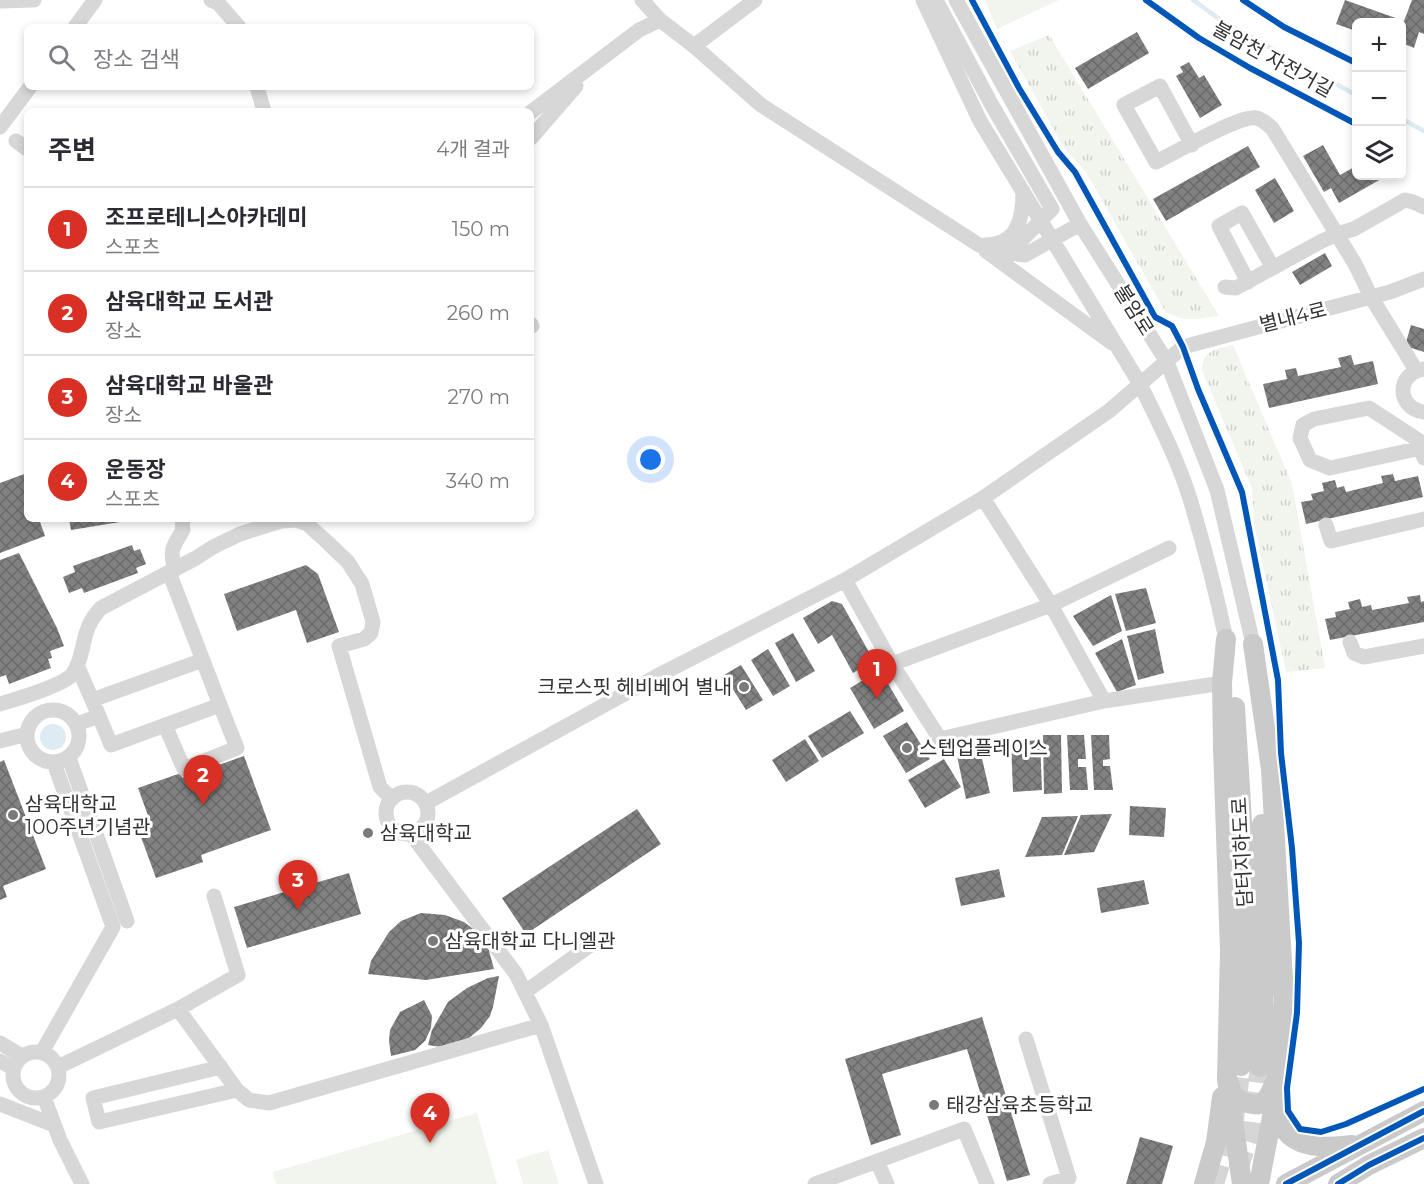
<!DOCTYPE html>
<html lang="ko">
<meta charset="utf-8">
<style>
:root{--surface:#fff;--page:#f2f2f3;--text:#2b2b33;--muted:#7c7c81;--line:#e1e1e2;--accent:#d93025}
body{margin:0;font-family:Montserrat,"Noto Sans KR",sans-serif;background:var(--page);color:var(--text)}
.controls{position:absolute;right:18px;top:18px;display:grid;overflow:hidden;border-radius:9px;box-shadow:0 3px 9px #0003}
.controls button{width:54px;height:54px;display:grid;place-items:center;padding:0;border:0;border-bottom:2px solid var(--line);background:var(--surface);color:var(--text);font:30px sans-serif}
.you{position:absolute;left:651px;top:460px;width:21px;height:21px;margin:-15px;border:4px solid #fff;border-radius:50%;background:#1a73e8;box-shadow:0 0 0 9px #1a73e833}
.badge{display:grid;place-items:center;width:39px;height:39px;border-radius:50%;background:var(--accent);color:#fff;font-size:20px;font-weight:700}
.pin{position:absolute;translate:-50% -50px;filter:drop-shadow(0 2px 3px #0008)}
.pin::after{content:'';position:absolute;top:32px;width:21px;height:18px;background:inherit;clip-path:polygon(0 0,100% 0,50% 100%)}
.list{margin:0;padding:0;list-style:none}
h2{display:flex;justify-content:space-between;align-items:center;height:78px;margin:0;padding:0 24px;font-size:26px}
h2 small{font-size:20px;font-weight:400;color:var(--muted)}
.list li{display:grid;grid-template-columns:39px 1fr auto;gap:18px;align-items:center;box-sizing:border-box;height:84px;padding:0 24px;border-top:2px solid var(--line)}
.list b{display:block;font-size:22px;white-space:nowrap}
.list p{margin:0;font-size:20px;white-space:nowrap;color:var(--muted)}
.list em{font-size:20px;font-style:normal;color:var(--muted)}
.icon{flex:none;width:33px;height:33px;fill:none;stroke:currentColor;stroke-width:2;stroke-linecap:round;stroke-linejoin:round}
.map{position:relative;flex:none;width:1424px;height:1184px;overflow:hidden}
.search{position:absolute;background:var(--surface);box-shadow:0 3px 9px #0003;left:24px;top:24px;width:510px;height:66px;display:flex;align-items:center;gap:15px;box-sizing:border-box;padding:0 21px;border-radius:9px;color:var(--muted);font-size:22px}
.panel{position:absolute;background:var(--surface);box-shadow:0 3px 9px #0003;left:24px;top:108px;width:510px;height:414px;border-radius:9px}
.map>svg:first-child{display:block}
.grass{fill:url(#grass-tufts)}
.park{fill:#f1f5ed}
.water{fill:#ddebf3}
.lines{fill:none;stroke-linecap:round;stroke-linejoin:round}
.stream{stroke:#ddebf3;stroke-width:4.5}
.building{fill:url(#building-cross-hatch)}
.major-tunnel{stroke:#d6d6d6;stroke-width:20;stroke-dasharray:20 10;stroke-linecap:butt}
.minor{stroke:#d7d7d7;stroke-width:15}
.major{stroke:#cacaca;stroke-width:20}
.cycleway-casing{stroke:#fff;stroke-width:10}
.cycleway{stroke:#0057b8;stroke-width:6}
.poi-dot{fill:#7a7a7a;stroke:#fff;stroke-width:2}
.labels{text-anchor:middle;stroke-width:6;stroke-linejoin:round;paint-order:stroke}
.street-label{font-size:20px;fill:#333;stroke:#fff}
.poi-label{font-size:20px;fill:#333;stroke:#fff;text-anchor:start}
</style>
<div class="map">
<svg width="1424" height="1184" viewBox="0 0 1424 1184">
<defs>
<pattern id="grass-tufts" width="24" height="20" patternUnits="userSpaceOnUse" patternTransform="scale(1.5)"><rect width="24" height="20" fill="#f1f5ed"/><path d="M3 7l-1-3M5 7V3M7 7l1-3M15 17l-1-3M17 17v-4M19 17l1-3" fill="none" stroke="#cfd2cc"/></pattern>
<pattern id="building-cross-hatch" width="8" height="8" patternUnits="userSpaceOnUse" patternTransform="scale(1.5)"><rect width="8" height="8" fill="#818181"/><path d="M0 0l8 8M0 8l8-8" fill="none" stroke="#6a6a6a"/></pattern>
</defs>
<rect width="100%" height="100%" fill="#fff"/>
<path class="grass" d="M1049 35 1219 316C1200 319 1182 323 1165 311L1086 172 1064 148 1010 51Z
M1233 345 1292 484 1325 668 1286 672 1254 524 1252 488 1202 371C1203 349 1215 350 1233 345Z"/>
<path class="park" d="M985 0H1059L997 29Z
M477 1113 497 1184H276L273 1172Z
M548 1150 559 1184H523L516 1160Z"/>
<path class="water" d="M40 737a13 13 0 1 1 26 0a13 13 0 1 1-26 0Z"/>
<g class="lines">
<path class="stream" d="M1193 0 1222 21 1356 95
M1402 119 1424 131"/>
</g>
<path class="building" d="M1345 0 1404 21 1412 0H1424V34L1419 32 1414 48 1402 43V22H1356V31L1336 24Z
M1137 32 1149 53 1088 89 1075 68Z
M1189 62 1199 78 1204 75 1222 105 1200 118 1176 76 1183 72 1180 67Z
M1323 145 1340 175 1356 166V176H1379L1381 179 1339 203 1331 188 1324 192 1303 156Z
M1248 146 1260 167 1166 221 1153 199Z
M1275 178 1294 211 1274 223 1255 190Z
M1325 253 1332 266 1300 285 1292 272Z
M1411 325 1424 329V352L1405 346Z
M1351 355 1354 365 1373 361 1378 384 1269 408 1263 384 1287 379 1285 370 1296 368 1298 376 1341 367 1338 358Z
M27 473V519H47L40 522 45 536 0 553V483Z
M1393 474 1395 481 1418 476 1423 497 1306 524 1301 502 1313 500 1311 494 1324 491 1322 483 1335 480 1337 488 1344 486 1346 492 1383 483 1381 476Z
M69 519H131L132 520 71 530Z
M132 545 134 551 140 549 146 564 136 568 138 573 84 593 82 588 69 593 63 577 75 572 73 566Z
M19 553 57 628 64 646 50 651 52 658 48 659 51 668 9 684 6 675 0 677V560Z
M306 565 318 574 339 632 307 643 296 610 237 631 224 594Z
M1146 588 1156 623 1126 631 1115 594Z
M1111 595 1122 631 1093 646 1073 616Z
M1420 595 1421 602 1424 601V622L1330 640 1325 619 1336 617 1335 612 1350 609 1348 602 1360 599 1362 607 1371 605 1372 610 1409 603 1407 597Z
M832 601 842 604 874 661 853 673 832 635 818 644 803 618Z
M1155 629 1164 673 1138 680 1127 636Z
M793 633 815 671 796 682 775 643Z
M1122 639 1136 685 1117 692 1095 653Z
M768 649 790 686 773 696 751 660Z
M741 665 763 700 746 710 724 675Z
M880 670 904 711 874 729 850 688Z
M850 711 864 733 822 758 808 736Z
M907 722 930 759 906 773 883 736Z
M1043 735H1061L1062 793 1044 794Z
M1067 735H1084L1086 759H1078V767H1086L1088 790H1070Z
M1091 735H1109L1110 759 1103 760V766H1110L1113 790H1094Z
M805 739 819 761 786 782 772 760Z
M1040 740 1042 790 1013 792 1011 742Z
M978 741 990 793 966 799 955 746Z
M244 756 271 830 201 855 203 862 156 878 137 826 150 821 138 788 181 773 182 778Z
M944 759 961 787 925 808 908 780Z
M4 760 46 869 3 886 7 897 0 900V762Z
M1130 806 1166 808 1164 837 1129 835Z
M637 809 661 844 526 934 502 898Z
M1112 814 1094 852 1064 855 1081 815Z
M1078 816 1062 855 1025 857 1042 817Z
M999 869 1005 897 961 906 955 878Z
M349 873 361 914 247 948 234 907Z
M1144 880 1149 904 1101 913 1097 888Z
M421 913 445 915 464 922 481 935 488 947 494 969 426 980 368 974 371 961 389 932 401 921Z
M499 976 493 1007 490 1016 481 1028 469 1038 441 1047 428 1045 432 1030 448 1002 467 988 488 978Z
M424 1000 432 1016 431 1028 425 1041 415 1050 391 1056 389 1041 390 1030 400 1012Z
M982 1017 1030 1175 1007 1181 967 1049 882 1074 901 1135 871 1145 845 1059Z
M1140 1137 1173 1146 1162 1184H1126Z"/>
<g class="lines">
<path class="major-tunnel" d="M1238 1170 1252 1125 1260 1067
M1214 1184 1234 1119 1241 1066"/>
<path class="minor" d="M211 0 218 3 239 27
M642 0 660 20 694 46 761 105 979 245 1001 252 1025 255 1080 224
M923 0 980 121 1140 384C1158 421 1178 460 1190 499 1204 545 1216 592 1226 639
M936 0 989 100 1052 209 1009 253
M956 0 1080 224 1167 362 1217 490 1253 644
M0 1 34 0
M75 27 95 0
M694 46 755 0
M257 87 264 111
M531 112 639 30 660 20
M0 127 30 87
M531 138 576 86
M16 141 27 149
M1192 145 1160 86 1124 105 1156 162C1175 153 1239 115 1256 118 1262 119 1267 124 1272 128L1355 264 1371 297 1416 370
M985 245C1018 245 1023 218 1023 191
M986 251 1112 343
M1248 282 1219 226 1242 213 1273 268
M1225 287 1236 288 1320 242 1337 234 1354 229 1405 200 1413 202 1424 207
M531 324 532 326
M1424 369C1396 373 1396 408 1424 412
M1421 448 1330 468 1310 460 1300 438 1303 425 1314 419 1369 408 1418 440 1424 458
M983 498 1051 605 1104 701
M1326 525 1331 541 1424 519
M175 569C169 549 173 547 183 530L182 519
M845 580 892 664 940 739 1104 701 1222 683
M1350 642 1354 653 1364 657 1424 646
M892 664 1051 605 1169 548
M92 700 203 660
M0 704C17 699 58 687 71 676 74 673 76 668 78 664 86 641 83 627 101 608L196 558 213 547 240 534 281 521 296 520 307 524 325 540 348 562 362 584 373 622 371 633 364 639 339 646 380 787 392 799
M27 736a26 26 0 1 1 52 0a26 26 0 1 1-52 0Z
M99 716 111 745 220 705 169 572
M77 724 99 716 77 665
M165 725 184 769 237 748 220 705
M0 741 27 734
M69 758 127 921
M386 813a21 21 0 1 1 42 0a21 21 0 1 1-42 0Z
M426 803 659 675 845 580 983 498 1109 411 1183 347 1390 292 1424 279
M525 992 592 944
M178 1009 238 975 214 896
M541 1025 596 1184
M1026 1039 1069 1178 1050 1184
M0 1043 22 1056
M13 1075a23 23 0 1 1 46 0a23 23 0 1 1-46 0Z
M42 1052 113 927 54 763
M0 1061 13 1068
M58 1067 178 1009 237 1090 249 1100 269 1103 541 1025 516 974 411 834
M221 1067 93 1098 99 1122 237 1090
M44 1097 60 1140 82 1184
M0 1104 54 1125
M877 1161 887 1184
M815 1184 964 1129 987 1184"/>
<path class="major" d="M1226 639 1222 683 1223 747 1230 951 1227 1079 1242 1184
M1253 644 1271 769 1284 998 1275 1101 1259 1184
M1235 707C1242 826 1253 946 1241 1066
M1260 1067 1266 950 1262 824
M1229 1083 1233 1096C1255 1109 1265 1109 1274 1084
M1276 1104C1278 1111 1279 1121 1283 1127 1296 1150 1330 1148 1352 1145
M1204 1184 1216 1142 1222 1097
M1286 1184 1424 1111
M1338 1184 1369 1165 1424 1138"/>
<defs>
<path id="cycleway" d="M972 0 1019 88 1058 152 1075 172 1155 317 1172 326 1183 347 1198 389 1242 492 1278 680 1281 753 1292 848 1299 943 1297 1013 1287 1088 1288 1111 1300 1129 1321 1132 1346 1124 1424 1089
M1146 0 1199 38 1250 68 1356 124
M1243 0 1284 27 1356 63
M1286 1184 1424 1111
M1338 1184 1369 1165 1424 1138"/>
</defs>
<use href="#cycleway" class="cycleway-casing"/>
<use href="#cycleway" class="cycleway"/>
</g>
<g class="poi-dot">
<circle cx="744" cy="687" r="6"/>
<circle cx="907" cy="748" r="6"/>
<circle cx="13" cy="815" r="6"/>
<circle cx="368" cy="833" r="6"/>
<circle cx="433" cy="941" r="6"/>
<circle cx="934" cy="1105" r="6"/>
</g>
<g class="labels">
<g class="street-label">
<text transform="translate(1273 59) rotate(29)" y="7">불암천 자전거길</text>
<text transform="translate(1134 310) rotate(58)" y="7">불암로</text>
<text transform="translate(1293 317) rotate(-14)" y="7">별내4로</text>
<text transform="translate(1242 852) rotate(-93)" y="7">담터지하도로</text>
</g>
<g class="poi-label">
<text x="732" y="694" text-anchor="end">크로스핏 헤비베어 별내</text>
<text x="919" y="755">스텝업플레이스</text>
<text x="25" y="811">삼육대학교<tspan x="25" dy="23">100주년기념관</tspan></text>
<text x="380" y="840">삼육대학교</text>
<text x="445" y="948">삼육대학교 다니엘관</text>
<text x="946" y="1112">태강삼육초등학교</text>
</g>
</g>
</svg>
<div class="controls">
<button>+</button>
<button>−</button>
<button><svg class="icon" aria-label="layers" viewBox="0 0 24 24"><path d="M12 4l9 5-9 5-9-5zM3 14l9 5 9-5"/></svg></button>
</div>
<div class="you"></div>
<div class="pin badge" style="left:877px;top:699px">1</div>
<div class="pin badge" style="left:203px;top:805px">2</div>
<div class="pin badge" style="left:298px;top:910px">3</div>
<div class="pin badge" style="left:430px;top:1143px">4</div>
<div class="search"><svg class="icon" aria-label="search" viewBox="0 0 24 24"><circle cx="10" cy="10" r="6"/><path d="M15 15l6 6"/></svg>장소 검색</div>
<section class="panel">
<h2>주변<small>4개 결과</small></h2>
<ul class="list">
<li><span class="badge">1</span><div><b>조프로테니스아카데미</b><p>스포츠</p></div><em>150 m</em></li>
<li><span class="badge">2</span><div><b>삼육대학교 도서관</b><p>장소</p></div><em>260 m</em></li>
<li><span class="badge">3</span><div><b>삼육대학교 바울관</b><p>장소</p></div><em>270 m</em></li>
<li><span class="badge">4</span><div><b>운동장</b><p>스포츠</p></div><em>340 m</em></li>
</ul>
</section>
</div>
